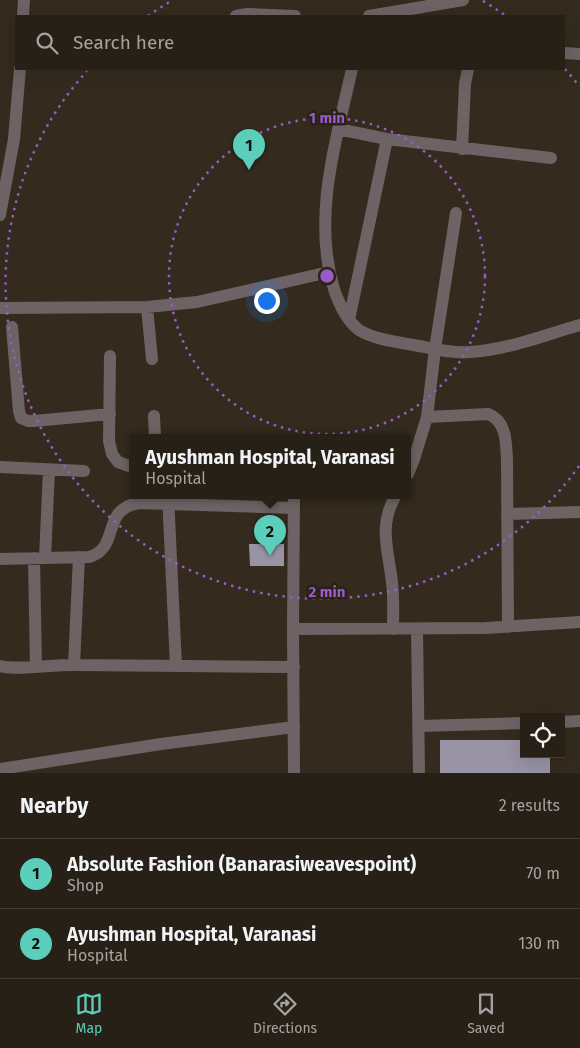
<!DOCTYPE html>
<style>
:root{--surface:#272016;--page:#2f281f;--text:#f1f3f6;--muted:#a4a3a1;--line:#433e35;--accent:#5bcebc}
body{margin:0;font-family:"Fira Sans",sans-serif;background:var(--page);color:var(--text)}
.controls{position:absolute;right:15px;bottom:15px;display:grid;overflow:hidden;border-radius:0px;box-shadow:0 5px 20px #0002}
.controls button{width:45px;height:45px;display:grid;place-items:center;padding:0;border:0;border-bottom:1px solid var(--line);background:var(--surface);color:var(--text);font:25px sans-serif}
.you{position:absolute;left:266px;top:300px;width:18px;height:18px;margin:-12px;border:4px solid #fff;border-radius:50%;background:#1a73e8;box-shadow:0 0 0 8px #1a73e833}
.badge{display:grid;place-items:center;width:32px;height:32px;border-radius:50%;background:var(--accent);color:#111;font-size:16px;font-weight:700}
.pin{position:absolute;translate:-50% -41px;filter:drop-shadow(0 1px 2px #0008)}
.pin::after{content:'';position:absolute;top:26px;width:18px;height:15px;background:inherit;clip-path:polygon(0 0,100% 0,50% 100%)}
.popup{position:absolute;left:129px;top:434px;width:282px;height:65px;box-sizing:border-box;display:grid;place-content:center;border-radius:0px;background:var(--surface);filter:drop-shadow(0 1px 4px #0005);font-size:16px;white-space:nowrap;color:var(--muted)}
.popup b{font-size:19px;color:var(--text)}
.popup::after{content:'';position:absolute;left:50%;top:100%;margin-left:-10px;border:10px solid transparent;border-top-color:var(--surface)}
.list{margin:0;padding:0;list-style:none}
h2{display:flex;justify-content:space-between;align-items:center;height:65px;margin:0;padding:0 20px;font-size:21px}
h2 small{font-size:16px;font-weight:400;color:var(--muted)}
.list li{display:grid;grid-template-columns:32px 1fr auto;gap:15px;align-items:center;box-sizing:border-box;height:70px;padding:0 20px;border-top:1px solid var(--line)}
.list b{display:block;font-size:19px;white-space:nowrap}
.list p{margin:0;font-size:16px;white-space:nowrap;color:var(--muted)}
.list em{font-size:16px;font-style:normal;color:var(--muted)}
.icon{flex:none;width:28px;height:28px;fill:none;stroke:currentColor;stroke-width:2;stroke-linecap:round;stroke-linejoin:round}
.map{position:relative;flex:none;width:580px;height:773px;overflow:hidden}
.search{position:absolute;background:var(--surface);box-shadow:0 5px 20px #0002;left:15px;right:15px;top:15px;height:55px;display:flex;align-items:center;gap:12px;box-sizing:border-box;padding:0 18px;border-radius:0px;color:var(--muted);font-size:19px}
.sheet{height:205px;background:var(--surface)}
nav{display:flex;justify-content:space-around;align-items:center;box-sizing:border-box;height:70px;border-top:1px solid var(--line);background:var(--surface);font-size:14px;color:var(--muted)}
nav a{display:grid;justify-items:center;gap:2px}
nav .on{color:var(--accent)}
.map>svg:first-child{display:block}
.building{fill:#9893a5}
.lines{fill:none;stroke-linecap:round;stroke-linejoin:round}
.street{stroke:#6d6364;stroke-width:12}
.ring{fill:none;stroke:#985bc7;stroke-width:2.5;stroke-dasharray:2.5 5}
.centre{fill:#985bc7;stroke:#2a2214;stroke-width:2.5}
.ring-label{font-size:15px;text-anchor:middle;font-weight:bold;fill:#985bc7;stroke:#2a2214;stroke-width:5;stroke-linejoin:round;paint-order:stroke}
</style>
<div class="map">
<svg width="580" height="773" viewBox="0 0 580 773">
<rect width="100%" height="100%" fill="#342b1e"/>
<path class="building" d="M249 544H284V566H250Z
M440 740H524V754H550V773H440Z"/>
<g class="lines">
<path class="street" d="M23 16 24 0
M236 16 247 14 295 16
M369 16 463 0
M564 53 580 54
M352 69C336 140 312 217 334 289 339 304 346 320 359 330 373 339 397 342 414 345 431 348 452 354 470 352 507 350 544 335 580 325
M338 129 387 139 551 158
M462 149 465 84 468 69
M0 215 14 139 20 69
M147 307 152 359
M0 308 147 307 197 302 329 272
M349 320 387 139
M12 327 19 411 21 418 28 421H34L110 414
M110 356 109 441 112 454 118 462 132 467
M154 416 155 437
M427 417 488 414C507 421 506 443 507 460L508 627
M0 467 84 471
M408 474 414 459 427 417 435 349 456 213
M168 495 176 666
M507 514 580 512
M34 558 36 667
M45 558 49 470
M0 559 89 557C121 548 100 509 139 503L294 508
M293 629 486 628 580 622
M393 629C393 613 394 598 392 582 388 548 378 526 396 495
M417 629 419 773
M74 665 79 557
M0 666C21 671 53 664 76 665 149 666 221 666 294 667
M561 722 580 721
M419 726 524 723
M0 769 161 744 294 727
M294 773 293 629 294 495"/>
</g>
<g class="ring">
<circle cx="327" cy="276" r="158"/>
<path d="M579 466A316 316 0 1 1 87 71M148 16A316 316 0 0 1 171 1M483 1A316 316 0 0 1 506 16M565 69A316 316 0 0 1 579 86"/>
</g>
<circle cx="327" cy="276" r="8" class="centre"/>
<g class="ring-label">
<text x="327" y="123">1 min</text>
<text x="327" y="597">2 min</text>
</g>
</svg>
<div class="controls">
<button><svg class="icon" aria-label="locate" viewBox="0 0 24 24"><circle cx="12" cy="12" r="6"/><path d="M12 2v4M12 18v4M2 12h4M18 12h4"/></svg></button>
</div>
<div class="you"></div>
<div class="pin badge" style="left:249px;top:170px">1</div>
<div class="pin badge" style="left:270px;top:556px">2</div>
<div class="popup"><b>Ayushman Hospital, Varanasi</b>Hospital</div>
<div class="search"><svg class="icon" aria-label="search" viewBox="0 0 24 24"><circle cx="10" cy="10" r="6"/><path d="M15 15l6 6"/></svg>Search here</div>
</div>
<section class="sheet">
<h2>Nearby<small>2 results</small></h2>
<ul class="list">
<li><span class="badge">1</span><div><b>Absolute Fashion (Banarasiweavespoint)</b><p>Shop</p></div><em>70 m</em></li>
<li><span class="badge">2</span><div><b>Ayushman Hospital, Varanasi</b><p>Hospital</p></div><em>130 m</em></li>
</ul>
</section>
<nav>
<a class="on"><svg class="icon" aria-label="map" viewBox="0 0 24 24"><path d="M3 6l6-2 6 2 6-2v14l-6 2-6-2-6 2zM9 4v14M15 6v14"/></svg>Map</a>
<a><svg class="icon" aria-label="directions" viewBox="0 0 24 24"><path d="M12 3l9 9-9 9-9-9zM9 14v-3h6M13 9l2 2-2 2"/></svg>Directions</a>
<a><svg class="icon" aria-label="saved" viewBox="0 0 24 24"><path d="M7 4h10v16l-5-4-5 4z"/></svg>Saved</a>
</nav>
